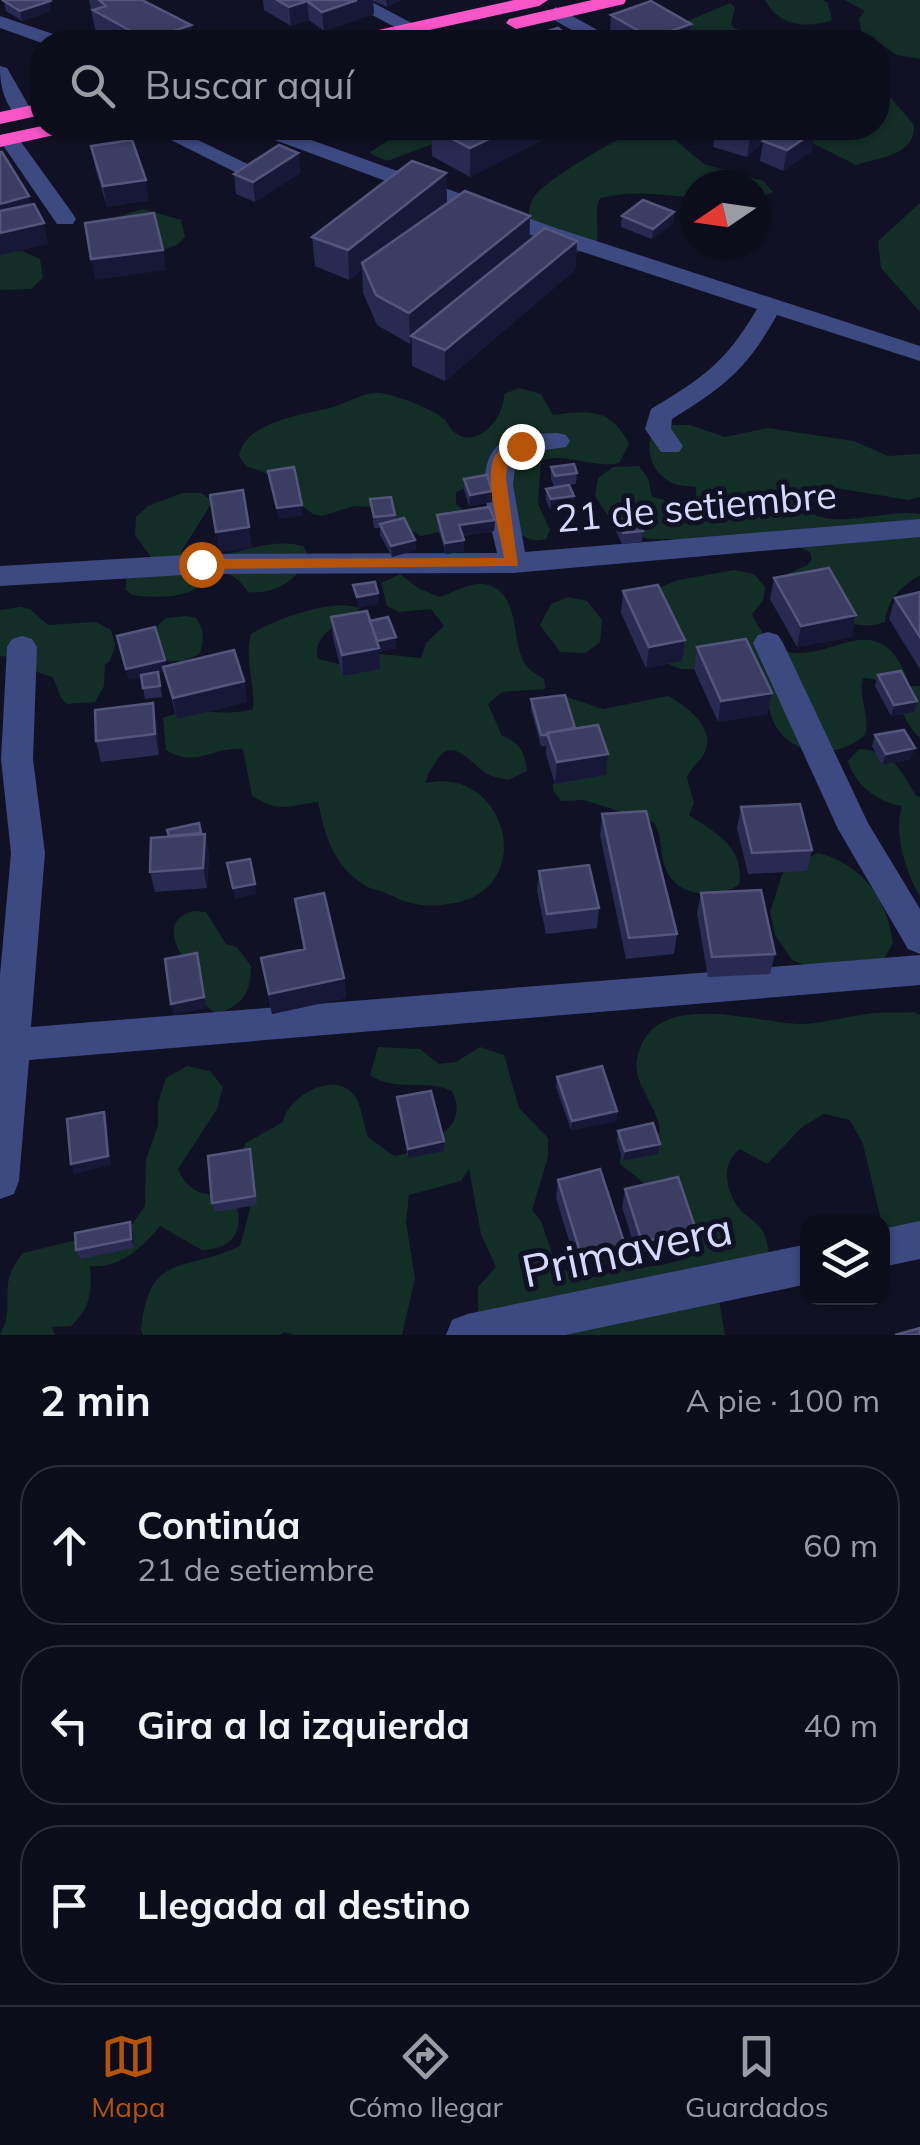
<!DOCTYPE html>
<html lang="es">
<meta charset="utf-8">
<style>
:root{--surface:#0c0d1b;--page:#151624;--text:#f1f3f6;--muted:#9a9ca3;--line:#2c2d3a;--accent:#b45309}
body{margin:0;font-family:Mulish,sans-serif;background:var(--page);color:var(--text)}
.controls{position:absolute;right:30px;bottom:30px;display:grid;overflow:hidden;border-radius:20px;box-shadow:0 2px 8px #0004}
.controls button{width:90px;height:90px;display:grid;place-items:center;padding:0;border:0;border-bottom:2px solid var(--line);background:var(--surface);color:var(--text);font:50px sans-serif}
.compass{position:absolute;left:680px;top:170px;width:90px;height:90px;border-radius:50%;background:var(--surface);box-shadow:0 2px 8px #0004;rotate:257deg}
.stop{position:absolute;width:30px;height:30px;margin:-22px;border:8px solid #b45309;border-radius:50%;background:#fff}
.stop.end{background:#b45309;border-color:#fff;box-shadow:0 2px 10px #0008}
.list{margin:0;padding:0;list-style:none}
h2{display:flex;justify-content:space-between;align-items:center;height:130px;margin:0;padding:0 40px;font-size:42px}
h2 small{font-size:32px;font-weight:400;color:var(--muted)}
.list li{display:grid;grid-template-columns:65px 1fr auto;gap:30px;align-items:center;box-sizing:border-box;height:160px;margin:0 20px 20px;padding:0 20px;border:2px solid var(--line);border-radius:40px}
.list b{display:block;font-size:38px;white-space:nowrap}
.list p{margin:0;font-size:32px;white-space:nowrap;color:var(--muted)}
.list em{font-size:32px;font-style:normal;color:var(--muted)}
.icon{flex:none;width:55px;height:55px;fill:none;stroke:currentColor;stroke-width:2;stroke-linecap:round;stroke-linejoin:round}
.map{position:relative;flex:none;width:920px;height:1335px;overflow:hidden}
.search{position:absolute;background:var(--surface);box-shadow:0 2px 8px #0004;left:30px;right:30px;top:30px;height:110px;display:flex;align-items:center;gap:25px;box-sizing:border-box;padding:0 35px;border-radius:40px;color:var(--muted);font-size:38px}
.sheet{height:670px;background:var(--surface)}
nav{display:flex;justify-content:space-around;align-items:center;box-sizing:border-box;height:140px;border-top:2px solid var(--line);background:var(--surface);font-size:28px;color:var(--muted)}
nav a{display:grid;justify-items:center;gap:5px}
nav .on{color:var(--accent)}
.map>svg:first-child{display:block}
.green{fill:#132e27}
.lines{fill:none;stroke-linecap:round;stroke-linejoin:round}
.minor{fill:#3d4981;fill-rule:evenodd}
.highway{fill:#f855c8;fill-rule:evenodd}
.wall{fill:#292a51}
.shaded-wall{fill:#171837}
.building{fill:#3b3d63;stroke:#54557c;stroke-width:2.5}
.route{fill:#b45309}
.labels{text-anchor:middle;stroke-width:10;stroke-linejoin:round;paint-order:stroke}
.street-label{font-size:38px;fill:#d5d9fd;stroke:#101124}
.near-street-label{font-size:45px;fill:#d5d9fd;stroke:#101124}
</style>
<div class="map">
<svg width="920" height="1335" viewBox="0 0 920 1335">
<rect width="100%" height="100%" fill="#101124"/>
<path class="green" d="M765 0H823L828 3 832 20C806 29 779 26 765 0Z
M845 0H920V59L897 55 861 31 859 18 865 11Z
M730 3 735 7 731 25 736 29C776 40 824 20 859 42H709C697 27 679 30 662 32Z
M878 83 914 125C915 156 881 157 856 165L782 128H878Z
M407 128H452L438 142 387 161 369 153Z
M643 128H661L704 164 763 181 773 192 755 200V185H695V198C662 194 633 190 600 198 592 215 602 231 595 249L575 253 533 244C528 232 526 210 534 197 543 181 624 134 643 128Z
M920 203V312L881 268 878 241Z
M143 209 181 220 185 237 177 245 162 250 111 225 115 217Z
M22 251 40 259 43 278 31 289 0 290V253Z
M519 388 541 394 553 415C588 410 612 408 629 444L619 463C592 469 566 451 541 461L538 504 550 530 546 539C515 549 499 504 485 481L456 492V504L468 514 439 532 421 536 396 522 391 509 354 506 322 516 313 514C284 495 283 474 247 467L239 456C245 420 307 415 336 406 349 402 367 391 381 393 395 395 434 409 445 420 448 423 450 429 454 432 478 451 505 416 504 394Z
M671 425H690L725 437 768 428 854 441 888 456 920 454V497L908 500 831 487 800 505C831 535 881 508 920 514V575C901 587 887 599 885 622 846 636 816 603 785 581V575L808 565 812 559 810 552 784 540 647 539 611 520 595 496 598 478 613 467 639 466 648 478 652 497 680 504 696 500V487C690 486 684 486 678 485 654 479 641 449 655 429Z
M182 493H201L213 501 181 552C224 568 260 534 303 546L309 556C297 580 276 595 248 592 238 577 228 570 210 574 197 600 158 598 132 595L126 590V575L151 557 135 535 136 517 148 506Z
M734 570 754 574 765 587 763 601 752 614C799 716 872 573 910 686H920V738C899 720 896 677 863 678 857 697 871 715 865 735 841 757 799 758 779 731 770 720 770 706 764 693L700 669H680L662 661 644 594 678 580Z
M400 574 418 588 439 597C453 594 468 582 484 584 519 590 512 635 522 658 526 669 535 673 544 679L545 689 502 692 488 704 502 736C520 742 525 753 527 771L508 780C500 778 491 777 484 772 470 761 451 736 437 760 432 769 427 772 426 783 506 765 539 887 454 903 427 908 413 906 388 894 381 890 372 890 366 886 334 867 325 836 318 802 288 805 282 814 252 796L243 749C211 746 198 769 166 750L163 718C198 703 221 719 253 709 255 682 244 660 251 634 273 620 338 596 360 609 343 623 311 633 318 659L347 666 380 654 421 658 426 643 444 626 431 609 399 612 387 606 381 583Z
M569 597 587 601 602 620 600 642 586 653 560 652 540 625 551 604Z
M20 607 30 609 48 625 96 622 111 630 115 645 110 661 105 664 104 686 95 702 67 704 61 698 53 677C33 674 19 657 0 656V610Z
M187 616 196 618C204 628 205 643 199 654 173 668 160 661 140 641L166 618Z
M564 696 603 709 668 696C685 705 716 727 705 752 701 762 690 767 687 778L694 803 689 815C717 834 745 847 739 885 715 899 676 898 665 867 659 851 664 837 653 822L584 800 561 801 553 790V784L557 781Z
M859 749C893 751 900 769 916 796L920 797V896C906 872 893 833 902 806 877 802 855 785 848 761Z
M818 853C862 864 887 898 893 943L883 961 817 970 792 960 775 935 770 912 782 875 788 867Z
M194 911 206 912 226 944 237 947 251 966C251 992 243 1005 219 1013 195 1008 198 978 185 961 173 943 164 918 194 911Z
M914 1012 920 1015V1249L893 1242 883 1228 863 1144 850 1120 824 1114 802 1127 767 1164 740 1149C721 1162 725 1189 738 1207 744 1216 757 1221 762 1230 767 1239 769 1251 770 1262L719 1300 725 1335H541L478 1317V1287L496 1267 481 1234 469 1169 461 1181 409 1195 406 1223 415 1278 402 1335H295L284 1332 280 1335H143L141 1330C149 1250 185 1273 240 1246L250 1209 237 1163 246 1143 283 1122C286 1100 325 1075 346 1088 362 1097 362 1120 368 1137L394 1156C405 1155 409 1151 418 1147 443 1136 467 1122 452 1091 424 1078 395 1093 370 1075L378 1047 420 1049 439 1064 456 1062 480 1047 504 1055 519 1108 548 1138V1157L532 1210 541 1221 556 1265C576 1279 597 1282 617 1268 642 1268 684 1267 697 1246L691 1220 620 1164 621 1150 660 1132C659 1108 632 1083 637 1059 651 987 750 1022 799 1024 825 1024 850 1015 875 1013 888 1012 901 1013 914 1012Z
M187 1066 210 1071 223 1087 217 1109 178 1169C192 1201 211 1191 234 1199 246 1228 235 1249 202 1250L160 1226C142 1248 119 1269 90 1266 92 1292 91 1307 71 1326L52 1327 55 1335H0C1 1330 5 1325 6 1320 11 1291 0 1281 23 1253L130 1227 145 1206 146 1160 158 1125V1103L166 1078Z"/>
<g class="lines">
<path class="minor" d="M344 0H368L423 29 420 33H406Z
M556 7 612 38 615 42H592L549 17 547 13Z
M0 16 65 38 68 42 42 43 0 28Z
M0 66 7 68 33 113 30 117H16C4 99 0 88 0 66Z
M147 128H173L262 171 251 177 243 176Z
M250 128H278L556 228 920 346V361L777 315C746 370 725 386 672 419L671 429 683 446 679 452H661L645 429 651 409C704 377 725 363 757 309L540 238 253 132Z
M9 133 16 135 73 214 76 219 73 224H57L0 141 2 135Z
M557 433 566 435 570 441 566 447 524 453 516 459 513 485 525 552 920 519V537L513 573 201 574 0 586V566L201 554 497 553C491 525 470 461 503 442 518 433 540 434 557 433Z
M768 632 778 635 783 643 868 823 920 909V954L908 949 838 829 753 643 758 635Z
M22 636 32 639 37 647 33 759 45 853 31 1027 920 955V985L29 1060 19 1181 14 1194 0 1199V975L11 853 1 759 7 647 12 639Z
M920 1221V1259L882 1267V1229Z
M808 1244V1284L565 1335H446L452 1320 467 1314Z"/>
<path class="highway" d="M514 0H548L539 6 375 42H341L351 36Z
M592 0H626L624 4 516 29 506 23 509 19Z
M42 103V115L0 124V112Z
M42 126 71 128 68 132 0 147V135Z"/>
</g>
<path class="wall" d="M89 0H142L191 25 193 42H106L97 38Z
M263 0H402L387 7 373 1 374 14 324 31 309 20 291 26 264 10Z
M4 1 51 11 22 21 6 11Z
M611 15 691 24 689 42H624L610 34Z
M328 128H375L349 140Z
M431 128H566L470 177 432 156Z
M715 128H766L764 140 812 151 783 171 760 161 763 142 747 157 713 147Z
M91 146 149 200 107 207 95 167Z
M298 153 300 173 255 202 236 194 234 174Z
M446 173 447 202 427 217 530 216 529 241H577L575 270 445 381 412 366V342L410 344 377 325 363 293 362 269 349 280 315 266 312 237Z
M674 212 673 223 652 239 621 227 622 216Z
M551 467 577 473 576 484 569 485 573 506 550 510 546 500V489L554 487 551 478Z
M464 479 492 491V502L469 506 464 490Z
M370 499 395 515V520L415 540 416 550 392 557 380 535V528H374Z
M437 515 495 520 494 531 462 536 464 551 446 554 437 526Z
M617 520 643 531 642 542 622 544 616 531Z
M774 578 856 615 851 637 797 647 770 599Z
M623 591 685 640 682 661 646 668 621 613Z
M920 592V669L889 619 895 598Z
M331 617 370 621 396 648 379 652 380 669 343 676 333 639Z
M117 636 166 666 244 681 247 702 177 719 164 671 158 673 162 697 145 699 141 677 129 680Z
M697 647 772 693 767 714 718 722 694 669Z
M878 675 914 712 891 716 875 686Z
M531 699 575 728 606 775 555 784 546 754V746H541L531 710Z
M157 724 159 755 101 762 96 741Z
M875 735 911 759 882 765 872 746Z
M741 807 812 850 807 871 748 874 737 828Z
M602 814 677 934 674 954 626 959 600 835Z
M205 834 209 855 207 888 155 892 150 872 169 836Z
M539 871 599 908 597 928 546 934 537 891Z
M701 893 775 954 770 974 708 977 697 913Z
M295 899 344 978 346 998 272 1014 261 958 303 949Z
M557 1077 617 1111 616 1121 571 1130 556 1087Z
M397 1097 444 1151 408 1158Z
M618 1131 660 1144 658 1154 623 1161 617 1141Z
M252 1159 257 1205 215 1212 212 1203Z
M558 1180 625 1245 622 1262 579 1273 556 1198Z
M625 1189 696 1230 692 1248 639 1260 622 1207Z
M130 1222 133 1231 134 1248 80 1259 76 1250Z"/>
<path class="shaded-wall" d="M357 0H373L374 14 324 31 322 12Z
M386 0H402L387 7Z
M50 1 51 11 22 21 20 11Z
M307 1 309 20 291 26 289 7Z
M691 24 689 42H651V38Z
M191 25 193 42H148L147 40Z
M569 36 568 42H547Z
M348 128H375L349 140Z
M511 128H566L470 177V148Z
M760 128H766L764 141 747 157 750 137Z
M815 131 812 151 783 171 787 150Z
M298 153 300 173 255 202 253 182Z
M446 173 447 202 364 268 362 263V269L349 280 348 250Z
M146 180 149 200 107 207 103 186Z
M29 196 33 217 0 225V204Z
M674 212 673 223 652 239 653 229Z
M530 216 529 245 411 336 412 342 410 344 409 313Z
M44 223 48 244 0 255V233Z
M577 241 575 270 445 381V350Z
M163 250 166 270 95 280 91 259Z
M492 491V502L469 506 470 495Z
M574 496 573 506 550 510 551 499Z
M302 505 303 516 278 519 277 508Z
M495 520 494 531 459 536V525Z
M249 527 252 548 219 553 216 532Z
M415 540 416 550 392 557 391 546Z
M464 540V551L446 554 445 543Z
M378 593 379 604 358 608 357 597Z
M856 615 851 637 797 647 801 626Z
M396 637V648L379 652 380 669 343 676 342 655 377 641Z
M685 640 682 661 646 668 649 647Z
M165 660 167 670 158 673 162 697 158 673 129 680 126 669Z
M244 681 247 702 177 719 173 698Z
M772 693 767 714 718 722 721 701Z
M917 701 914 712 891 716 894 705Z
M153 703 157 724 159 755 155 734Z
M915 748 911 759 882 765 886 754Z
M608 754 606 775 555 784 557 762Z
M205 834 209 855 207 888 203 868Z
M255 884 256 894 235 899 233 888Z
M199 963 206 1008 174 1015 171 1004Z
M344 978 346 998 272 1014 269 994Z
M617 1111 616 1121 571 1130 572 1121Z
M104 1112 107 1122 111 1165 74 1174 71 1164Z
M444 1141V1151L408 1158V1149Z
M660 1144 658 1154 623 1161 625 1151Z
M130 1222 133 1231 134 1248 131 1239Z
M696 1230 692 1248 639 1260 642 1242Z
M625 1245 622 1262 579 1273 581 1255Z"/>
<path class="building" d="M8 0H48L50 1 20 11 4 1Z
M99 0H142L191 25 147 40 93 10 106 6Z
M277 0H357L322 12 307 1 289 7Z
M651 1 691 24 651 38 611 15Z
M558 28 569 36 547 42H536L529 37Z
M517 35 531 42H506L503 41Z
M431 128H511L470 148Z
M719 128H760L750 137Z
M782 128H808L815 131 787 150 763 141Z
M132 140 146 180 103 186 91 146Z
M279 145 298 153 253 182 234 174Z
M0 152H2L29 196 0 204Z
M412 161 446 173 348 250 312 237Z
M465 191 530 216 409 313 376 295 362 263Z
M643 200 674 212 653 229 622 216Z
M34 204 44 223 0 233V211Z
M154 213 163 250 91 259 85 223Z
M545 228 577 241 445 350 411 336Z
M574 464 577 473 555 476 551 467Z
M294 467 302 505 277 508 268 471Z
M487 475 492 491 470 495 464 479Z
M569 485 574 496 551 499 546 489Z
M243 490 249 527 216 532 210 495Z
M391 497 395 515 374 517 370 499Z
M489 507 495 520 459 525 464 540 445 543 437 515Z
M404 518 415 540 391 546 380 524Z
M638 518 643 531 623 533 617 520Z
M829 568 856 615 801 626 774 578Z
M375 582 378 593 357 597 353 585Z
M658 585 685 640 649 647 623 591Z
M920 592V637L895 598Z
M367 611 379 648 342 655 331 617Z
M388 617 396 637 377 641 370 621Z
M155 627 165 660 126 669 117 636Z
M746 639 772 693 721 701 697 647Z
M234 650 244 681 173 698 163 667Z
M901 671 917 701 894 705 878 675Z
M158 672 160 686 143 688 141 675Z
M565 695 575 728 547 733 548 735H541L531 699Z
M153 703 155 734 96 741 95 710Z
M598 725 608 754 557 762 547 733Z
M904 730 915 748 886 754 875 735Z
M800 804 812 850 752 853 741 807Z
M646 811 677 934 629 938 602 814Z
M199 823 201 833 169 836 167 830Z
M205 834 203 868 150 872 151 838Z
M250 859 255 884 233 888 227 863Z
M589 865 599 908 547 914 539 871Z
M761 890 775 954 712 957 701 893Z
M324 893 344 978 269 994 261 958 305 949 295 899Z
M197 953 204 997 171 1004 165 959Z
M602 1066 617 1111 572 1121 557 1077Z
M431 1091 444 1141 408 1149 397 1097Z
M104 1112 108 1156 71 1164 67 1119Z
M653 1123 660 1144 625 1151 618 1131Z
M250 1149 255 1196 212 1203 208 1156Z
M600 1169 625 1245 581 1255 558 1180Z
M678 1177 696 1230 642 1242 625 1189Z
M130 1222 131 1239 76 1250 75 1233Z
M920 1328V1335H895Z"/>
<path class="route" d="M521 441 528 446 508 460 506 478 518 566 201 569 193 564 201 559 504 558C500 534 484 479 494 458 499 447 510 444 521 441Z"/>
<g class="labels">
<g class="street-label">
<text transform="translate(696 507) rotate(-5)" y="13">21 de setiembre</text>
</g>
<g class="near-street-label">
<text transform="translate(627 1250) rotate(-12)" y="16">Primavera</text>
</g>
</g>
</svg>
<div class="controls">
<button><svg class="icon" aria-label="layers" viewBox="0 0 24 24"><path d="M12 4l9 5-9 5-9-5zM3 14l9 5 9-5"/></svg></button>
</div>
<svg class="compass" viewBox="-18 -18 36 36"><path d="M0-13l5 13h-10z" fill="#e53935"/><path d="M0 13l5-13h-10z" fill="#9a9ca3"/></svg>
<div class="stop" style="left:201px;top:564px"></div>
<div class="stop end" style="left:521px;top:446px"></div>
<div class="search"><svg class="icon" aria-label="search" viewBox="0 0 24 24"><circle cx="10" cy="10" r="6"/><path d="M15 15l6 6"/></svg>Buscar aquí</div>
</div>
<section class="sheet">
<h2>2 min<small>A pie · 100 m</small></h2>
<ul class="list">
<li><svg class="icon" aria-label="ahead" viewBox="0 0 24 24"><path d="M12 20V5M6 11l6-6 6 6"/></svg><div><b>Continúa</b><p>21 de setiembre</p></div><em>60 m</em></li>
<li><svg class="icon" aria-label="left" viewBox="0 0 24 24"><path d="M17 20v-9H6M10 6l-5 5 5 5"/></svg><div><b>Gira a la izquierda</b></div><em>40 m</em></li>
<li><svg class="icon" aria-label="arrive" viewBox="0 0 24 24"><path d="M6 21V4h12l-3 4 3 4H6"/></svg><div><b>Llegada al destino</b></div></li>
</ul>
</section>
<nav>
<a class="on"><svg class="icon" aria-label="map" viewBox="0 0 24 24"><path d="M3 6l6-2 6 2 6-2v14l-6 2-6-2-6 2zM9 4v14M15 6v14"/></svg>Mapa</a>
<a><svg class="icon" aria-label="directions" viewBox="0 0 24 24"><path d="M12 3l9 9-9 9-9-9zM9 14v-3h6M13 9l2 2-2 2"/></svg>Cómo llegar</a>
<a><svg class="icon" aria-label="saved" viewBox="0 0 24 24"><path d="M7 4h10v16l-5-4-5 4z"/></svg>Guardados</a>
</nav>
